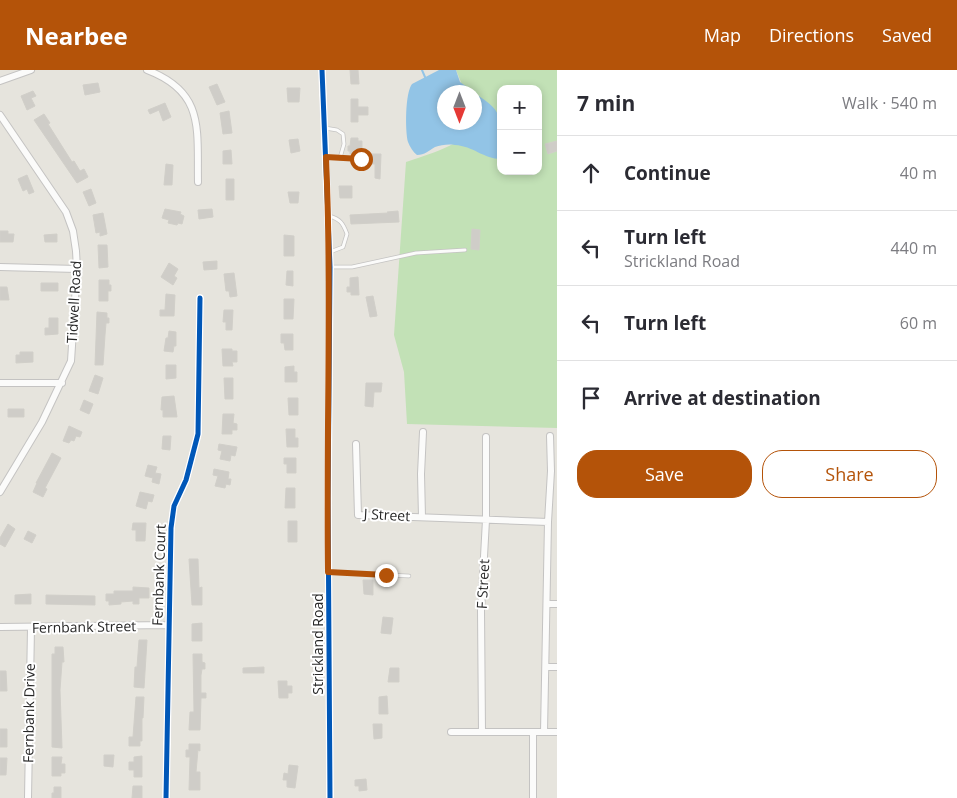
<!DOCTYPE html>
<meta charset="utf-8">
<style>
:root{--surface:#fff;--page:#f2f2f3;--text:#2b2b33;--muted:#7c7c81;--line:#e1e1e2;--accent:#b45309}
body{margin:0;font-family:"Open Sans",sans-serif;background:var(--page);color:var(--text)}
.controls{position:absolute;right:15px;top:15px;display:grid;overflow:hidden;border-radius:10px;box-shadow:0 2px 8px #0003}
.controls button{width:45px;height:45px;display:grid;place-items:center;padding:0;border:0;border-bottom:1px solid var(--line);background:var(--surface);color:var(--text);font:25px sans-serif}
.compass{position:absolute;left:437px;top:15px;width:45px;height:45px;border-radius:50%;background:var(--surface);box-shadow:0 2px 8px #0003;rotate:180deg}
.stop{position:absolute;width:15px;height:15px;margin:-11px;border:4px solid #b45309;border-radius:50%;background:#fff}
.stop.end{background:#b45309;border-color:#fff;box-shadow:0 1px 5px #0008}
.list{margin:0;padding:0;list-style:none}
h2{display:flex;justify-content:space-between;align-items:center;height:65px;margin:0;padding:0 20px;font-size:21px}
h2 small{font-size:16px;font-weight:400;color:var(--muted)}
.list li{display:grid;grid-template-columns:32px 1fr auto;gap:15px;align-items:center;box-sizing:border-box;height:75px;padding:0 20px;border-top:1px solid var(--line)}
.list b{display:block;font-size:19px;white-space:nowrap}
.list p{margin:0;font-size:16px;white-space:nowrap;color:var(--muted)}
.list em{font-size:16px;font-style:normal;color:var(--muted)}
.actions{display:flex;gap:10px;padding:15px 20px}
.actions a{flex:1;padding:11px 0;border:1px solid var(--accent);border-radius:20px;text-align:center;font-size:18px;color:var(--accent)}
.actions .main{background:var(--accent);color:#fff}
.icon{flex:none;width:28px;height:28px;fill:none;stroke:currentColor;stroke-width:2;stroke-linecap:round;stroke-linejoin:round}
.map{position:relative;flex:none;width:557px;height:728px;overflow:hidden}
header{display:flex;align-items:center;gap:30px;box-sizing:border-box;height:70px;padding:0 25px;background:var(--accent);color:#fff}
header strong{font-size:24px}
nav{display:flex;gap:28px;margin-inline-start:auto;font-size:18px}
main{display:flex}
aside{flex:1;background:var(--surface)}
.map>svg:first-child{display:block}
.green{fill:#c2e1b6;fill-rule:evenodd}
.water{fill:#92c4e6}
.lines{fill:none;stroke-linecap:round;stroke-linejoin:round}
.stream{stroke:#92c4e6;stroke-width:2}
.building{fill:#cfcdc8;stroke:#d1cfc9}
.service-casing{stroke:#c4c3c2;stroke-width:4.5}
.minor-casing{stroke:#c4c3c2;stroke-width:8}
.service{stroke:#fbfbfa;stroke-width:3}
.minor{stroke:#fbfbfa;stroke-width:6}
.cycleway-casing{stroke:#fff;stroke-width:8}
.cycleway{stroke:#0057b8;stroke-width:5}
.route{stroke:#b45309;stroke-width:6}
.labels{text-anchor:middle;stroke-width:4;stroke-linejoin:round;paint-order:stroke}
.street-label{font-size:14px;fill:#272727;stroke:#fff}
</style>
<header>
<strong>Nearbee</strong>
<nav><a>Map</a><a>Directions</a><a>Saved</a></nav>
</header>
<main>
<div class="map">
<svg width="557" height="728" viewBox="0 0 557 728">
<rect width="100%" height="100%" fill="#e6e4dd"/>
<path class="green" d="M456 0H557V358L407 354 404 302 394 265 406 92C426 85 465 75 474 54 477 46 474 32 474 22H465ZM501 19H538V101H501Z"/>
<path class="water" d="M439 0H456L460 12 474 22H444V52H474V23C508 43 501 54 501 89 484 89 473 76 455 75 448 74 441 75 435 77 428 81 425 85 417 85 413 82 410 77 408 72 405 61 405 23 412 14Z"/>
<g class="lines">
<path class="stream" d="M422 0 425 7"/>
</g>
<path class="building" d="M350 0H358L359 14H351Z
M98 13 100 22 85 25 83 15Z
M217 14 225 32 217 35 209 17Z
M287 18H300L299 32H288Z
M33 21 36 26 31 28 35 36 27 40 21 26Z
M351 29H358V37H368V45H358V52H351Z
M165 33 171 47 163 51 159 40 150 44 148 40Z
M229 41 232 63 223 64 220 43Z
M44 44 50 53 48 54 72 92 74 91 80 101 84 99 88 107 77 113 34 50Z
M351 68H358V71H362V85L350 84V81H348V76H350Z
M298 69 300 81 291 83 289 70Z
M557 71V81L548 84 545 74Z
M231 80 232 94H223V81Z
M364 84H381L380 109 375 108V94H364Z
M166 94 173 95 172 115H164Z
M27 105 34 122 29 124 27 119 23 121 18 109Z
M226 109H234V130H226Z
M339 116H352V128H340Z
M91 119 96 133 89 136 83 122Z
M288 122H299L298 133H290Z
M165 139 181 142 180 144 184 146 182 154 178 153 177 155 168 153 169 150 162 148Z
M212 139 213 147 199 149 198 140Z
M398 141 399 152 351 154 350 145 388 143 387 142Z
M103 143 107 164 100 166V162L96 163 93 145Z
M472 159 480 160 479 180 471 179Z
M0 161H8V164H14L13 172H0Z
M57 164V172H45L44 165Z
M284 165 294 166V186H284Z
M98 175H107L108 197 99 198Z
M217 191V199L204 200 203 192Z
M169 193 178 199 174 206 177 208 173 215 161 207Z
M287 201H293V216L286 215Z
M234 203 237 226 230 227 229 221H226L224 204Z
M358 207 359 225H351V222H347V217H350V208Z
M99 210H109V215H111V221H108V231H99Z
M41 213H58V221H41Z
M0 217H7L9 230H0Z
M166 224 175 225 174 246H160V240H165Z
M373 226 377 246 370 247 366 227Z
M284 229H294L293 249H284Z
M224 240H233L232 260H226V252H223Z
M97 242 107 243V248H109V253H106L105 265 103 295H95Z
M49 248H58V264L45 265V258H49Z
M169 261 176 262V276H174L173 282 164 281 166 268H168Z
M281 264H293V280H285L284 273H281Z
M222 279H232V281H237V292H232L233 296H223Z
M20 282H33V292L16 293V285H20Z
M166 295H176V308L166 309Z
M294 296V302H297V312H285V297Z
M95 305 103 308 98 324 89 321Z
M224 308H233V329H225Z
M366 313H382L381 322H374L373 337 365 336Z
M174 326 177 347H163V340H161L162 327Z
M288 328H298V345H289Z
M84 330 93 334 89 344 80 340Z
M8 339H24V347H8Z
M223 344H234L233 353 237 354V360H232V364H222Z
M69 356 82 362 80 367 76 366 74 371 71 370 69 373 63 371Z
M286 359H295V368H298V377H287Z
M163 366H171L170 380 162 379Z
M219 374 237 377 235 386 231 385 230 391 220 389 222 381 218 380Z
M52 383 61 388 45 418 47 419 43 427 33 422 37 413H36Z
M284 388H296V403H287V394H284Z
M148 395 157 397 155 403 161 404 159 414 152 412 153 408 145 406Z
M214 399 229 402 228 409H231L230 415 226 414 225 418 215 416 218 406 213 405Z
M286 418H295V438H285Z
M140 422 154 425 152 432 148 431 146 439 136 436Z
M288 451H297V472H288Z
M133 453H146L145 471H136V460H132Z
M8 454 15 459 5 477 0 474V468Z
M28 461 36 465 32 473 24 469Z
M189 489H198L199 518 202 517V535H192Z
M363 510H373V525L364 524Z
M133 517 149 518V528H139V534H133V531L121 532V534L109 535V531H106V524H114V521H133Z
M31 524V534H15V525Z
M46 525 95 526V535L46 534Z
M383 547 393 548 391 564 381 563Z
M202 553V571H192V554Z
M139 570H147L144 618 134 617 135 597H137Z
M55 577H63L64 592H62L60 620 62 678 52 677V584H55Z
M193 584H202V592L205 593V599H202L201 605V623H206V628H201L200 660H189L190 642H194Z
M264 597V603H243V598Z
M390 598H399V612H388Z
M0 601H6L7 621H0Z
M278 611H287V616H292V623H288V628H279Z
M387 626 388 644H379V627Z
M136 627H144L143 648H142V671H140V676H129V667H133Z
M373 654H382V668L374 669Z
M0 659H7V677H0Z
M189 674H200V681L198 680 196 702H200V720H189L190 687H186V680H189Z
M104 685H114L113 697 104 696Z
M142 686V707H134V700H129V692H134V687Z
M52 687H62L61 694H65V703H61V706H52Z
M0 688H7L6 705H0Z
M289 695 298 696 295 718 287 717V710H283L284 703 288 704Z
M366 709 367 720 359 721V716H355V710Z
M133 716H142V728H132Z
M54 717H61V728H52V723H54Z"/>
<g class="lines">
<defs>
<path id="service" d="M325 58 337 60 343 64 344 74 340 88
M326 87 361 89
M329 146C340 149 343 153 347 164L343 177 330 182
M330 197H352L416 183 465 180
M328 502 409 506"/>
<path id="minor" d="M147 0C205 22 197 59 198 112
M322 0 330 197 328 428 330 728
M0 11 31 0
M0 45 66 142 73 161 76 181 77 199 71 291 42 352 0 422
M0 197 77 199
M0 313H62
M356 374 358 445 548 452
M422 447 421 404 423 362
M548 534H557
M0 557 168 555
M546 597H557
M451 662H557
M482 662 481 541 486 450V367
M544 662 548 452 551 401 550 366
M28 728 31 558
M166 728 171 458 174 436 186 410 198 364 200 228
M533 728V662"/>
</defs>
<use href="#service" class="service-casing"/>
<use href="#minor" class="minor-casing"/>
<use href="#service" class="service"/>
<use href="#minor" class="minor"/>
<defs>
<path id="cycleway" d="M322 0 330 197 328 428 330 728
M166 728 171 458 174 436 186 410 198 364 200 228"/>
</defs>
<use href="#cycleway" class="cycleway-casing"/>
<use href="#cycleway" class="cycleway"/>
</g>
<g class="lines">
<path class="route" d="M361 89 326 87C332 225 326 363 328 502L386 505"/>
</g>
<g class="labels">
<g class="street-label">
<text transform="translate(74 232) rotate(-87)" y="5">Tidwell Road</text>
<text transform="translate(387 445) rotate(3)" y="5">J Street</text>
<text transform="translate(159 505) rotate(-88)" y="5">Fernbank Court</text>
<text transform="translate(483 514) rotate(-87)" y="5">F Street</text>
<text transform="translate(84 557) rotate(-1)" y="5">Fernbank Street</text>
<text transform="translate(318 574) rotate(-90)" y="5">Strickland Road</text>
<text transform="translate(29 643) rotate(-89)" y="5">Fernbank Drive</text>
</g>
</g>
</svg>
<div class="controls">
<button>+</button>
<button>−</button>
</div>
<svg class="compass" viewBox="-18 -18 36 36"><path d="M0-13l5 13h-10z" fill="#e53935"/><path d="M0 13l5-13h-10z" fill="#7c7c81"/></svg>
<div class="stop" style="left:361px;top:89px"></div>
<div class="stop end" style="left:386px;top:505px"></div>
</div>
<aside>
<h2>7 min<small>Walk · 540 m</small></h2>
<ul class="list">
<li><svg class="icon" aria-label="ahead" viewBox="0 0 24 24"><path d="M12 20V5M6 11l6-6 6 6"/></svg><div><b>Continue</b></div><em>40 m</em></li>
<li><svg class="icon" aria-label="left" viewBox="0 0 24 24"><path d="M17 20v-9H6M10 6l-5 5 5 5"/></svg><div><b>Turn left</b><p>Strickland Road</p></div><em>440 m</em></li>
<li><svg class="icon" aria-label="left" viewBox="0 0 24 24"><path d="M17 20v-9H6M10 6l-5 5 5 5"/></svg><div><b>Turn left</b></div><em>60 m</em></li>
<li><svg class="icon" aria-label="arrive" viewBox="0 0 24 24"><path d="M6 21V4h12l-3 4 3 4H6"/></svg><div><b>Arrive at destination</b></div></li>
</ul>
<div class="actions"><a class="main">Save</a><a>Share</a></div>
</aside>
</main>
